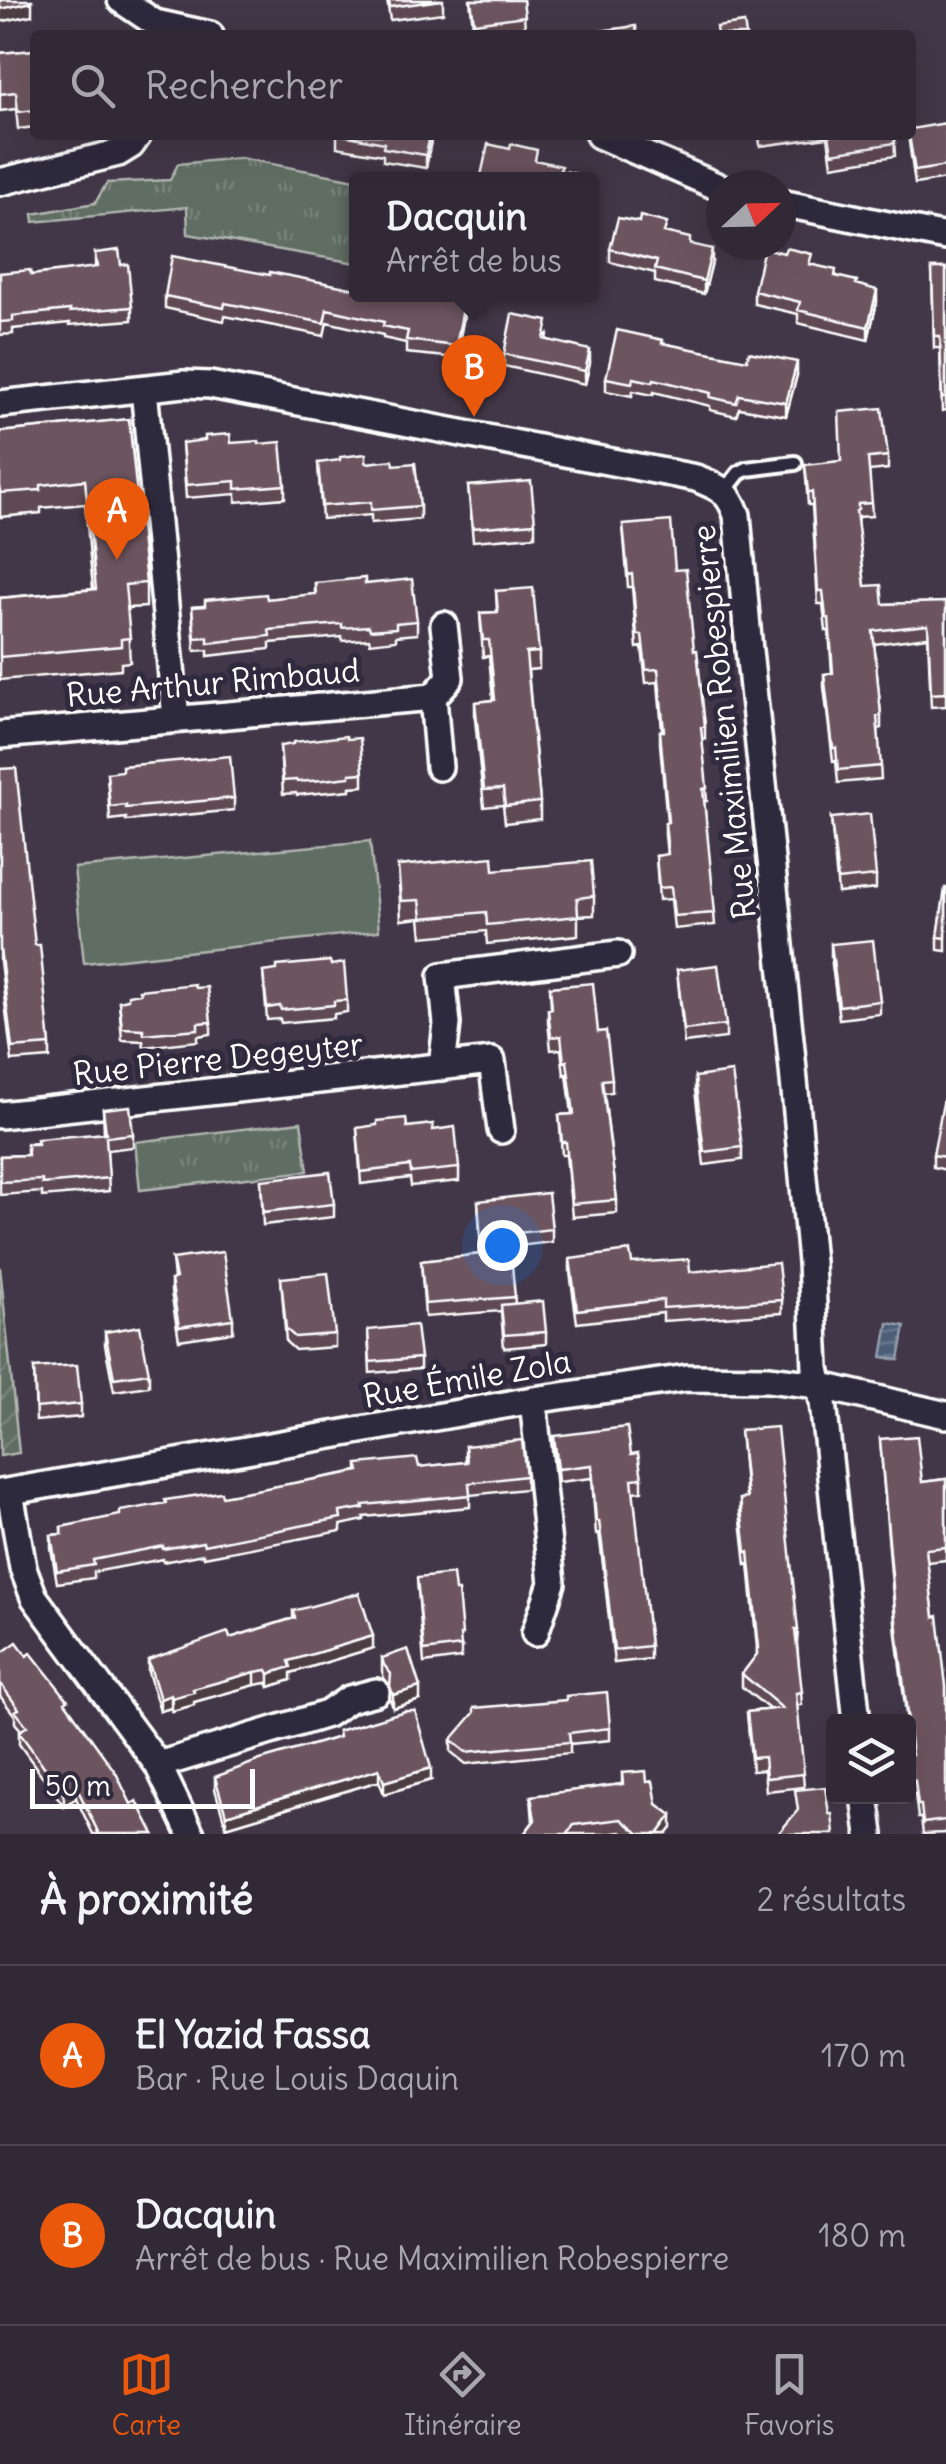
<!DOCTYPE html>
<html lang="fr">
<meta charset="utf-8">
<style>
:root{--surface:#322936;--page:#3d3542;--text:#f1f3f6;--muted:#a8a6ad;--line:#4d4551;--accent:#ea580c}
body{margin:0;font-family:Delius,sans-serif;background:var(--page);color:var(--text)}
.controls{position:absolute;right:30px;bottom:30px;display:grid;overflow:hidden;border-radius:10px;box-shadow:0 10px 40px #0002}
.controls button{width:90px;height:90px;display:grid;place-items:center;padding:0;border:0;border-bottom:2px solid var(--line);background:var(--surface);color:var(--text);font:50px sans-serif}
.compass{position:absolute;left:706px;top:170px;width:90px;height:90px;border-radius:50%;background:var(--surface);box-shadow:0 10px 40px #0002;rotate:68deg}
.scale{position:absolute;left:30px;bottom:25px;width:225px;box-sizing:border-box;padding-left:10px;border:5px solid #fff;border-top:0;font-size:28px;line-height:35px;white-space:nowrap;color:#fff;-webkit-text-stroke:8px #2f2a3d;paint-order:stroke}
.you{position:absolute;left:502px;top:1245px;width:35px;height:35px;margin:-25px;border:8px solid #fff;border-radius:50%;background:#1a73e8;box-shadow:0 0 0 15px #1a73e833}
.badge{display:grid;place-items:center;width:65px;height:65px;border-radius:50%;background:var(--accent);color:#fff;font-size:32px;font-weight:700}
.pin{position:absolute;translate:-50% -82px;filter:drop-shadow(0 2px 5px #0008)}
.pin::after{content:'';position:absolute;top:52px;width:35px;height:30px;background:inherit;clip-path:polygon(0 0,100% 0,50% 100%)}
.popup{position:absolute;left:349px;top:172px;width:250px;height:130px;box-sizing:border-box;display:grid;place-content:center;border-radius:10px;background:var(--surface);filter:drop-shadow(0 2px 8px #0005);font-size:32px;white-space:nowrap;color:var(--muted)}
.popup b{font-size:38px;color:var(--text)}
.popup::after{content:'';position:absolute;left:50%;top:100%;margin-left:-20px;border:20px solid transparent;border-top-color:var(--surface)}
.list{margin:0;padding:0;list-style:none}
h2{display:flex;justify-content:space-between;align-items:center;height:130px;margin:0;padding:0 40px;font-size:42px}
h2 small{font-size:32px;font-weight:400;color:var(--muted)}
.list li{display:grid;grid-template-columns:65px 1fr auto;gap:30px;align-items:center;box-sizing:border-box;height:180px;padding:0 40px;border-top:2px solid var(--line)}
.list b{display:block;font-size:38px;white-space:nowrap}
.list p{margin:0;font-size:32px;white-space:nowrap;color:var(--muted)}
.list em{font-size:32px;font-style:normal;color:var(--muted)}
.icon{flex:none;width:55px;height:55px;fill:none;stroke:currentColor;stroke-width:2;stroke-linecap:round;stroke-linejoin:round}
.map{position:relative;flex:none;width:946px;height:1834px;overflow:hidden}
.search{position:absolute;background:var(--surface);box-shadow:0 10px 40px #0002;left:30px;right:30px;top:30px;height:110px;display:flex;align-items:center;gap:25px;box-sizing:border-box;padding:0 35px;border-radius:10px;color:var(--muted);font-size:38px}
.sheet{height:490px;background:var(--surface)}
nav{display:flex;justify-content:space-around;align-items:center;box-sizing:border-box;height:140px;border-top:2px solid var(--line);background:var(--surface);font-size:28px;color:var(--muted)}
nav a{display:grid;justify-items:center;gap:5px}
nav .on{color:var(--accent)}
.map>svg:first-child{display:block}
.grass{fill:url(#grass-tufts);stroke:#b0b6b0;stroke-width:2.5}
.park{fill:#616d62;stroke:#b0b6b0;stroke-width:2.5}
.garden{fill:url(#garden-furrows);stroke:#b0b6b0;stroke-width:2.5}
.water{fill:url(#water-rules);stroke:#959fae;stroke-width:2.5}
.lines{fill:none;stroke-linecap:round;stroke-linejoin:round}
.lane-casing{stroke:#fff;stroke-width:20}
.street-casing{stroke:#fff;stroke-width:32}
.lane{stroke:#2f2a3d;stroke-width:12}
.street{stroke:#2f2a3d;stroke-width:25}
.wall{fill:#5e4953;stroke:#fff;stroke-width:2.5}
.shaded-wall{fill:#4c3c43;stroke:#fff;stroke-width:2.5}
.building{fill:#6d5560;stroke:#fff;stroke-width:2.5}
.labels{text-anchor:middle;stroke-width:10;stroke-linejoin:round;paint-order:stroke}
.street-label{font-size:32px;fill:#fff;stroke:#2f2a3d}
</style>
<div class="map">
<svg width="946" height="1834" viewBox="0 0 946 1834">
<defs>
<pattern id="grass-tufts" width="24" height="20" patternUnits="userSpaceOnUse" patternTransform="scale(2.5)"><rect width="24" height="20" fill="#616d62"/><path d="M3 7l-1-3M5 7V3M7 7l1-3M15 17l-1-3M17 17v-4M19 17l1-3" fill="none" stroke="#79837a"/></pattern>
<pattern id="garden-furrows" width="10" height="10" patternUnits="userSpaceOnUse" patternTransform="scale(2.5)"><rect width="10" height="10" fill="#616d62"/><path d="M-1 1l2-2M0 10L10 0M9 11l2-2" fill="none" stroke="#79837a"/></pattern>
<pattern id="water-rules" width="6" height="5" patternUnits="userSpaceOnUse" patternTransform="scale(2.5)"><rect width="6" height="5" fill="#4e5f78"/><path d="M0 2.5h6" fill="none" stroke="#69778c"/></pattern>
</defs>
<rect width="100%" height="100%" fill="#423748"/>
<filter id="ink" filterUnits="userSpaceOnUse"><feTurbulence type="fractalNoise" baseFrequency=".01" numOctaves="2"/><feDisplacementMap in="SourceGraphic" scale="20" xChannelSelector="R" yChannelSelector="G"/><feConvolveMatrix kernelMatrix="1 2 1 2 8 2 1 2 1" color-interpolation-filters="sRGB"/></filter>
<g filter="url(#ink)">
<path class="grass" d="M240 158 356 180V263L188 234 187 207 34 222 33 214 95 203 107 183 170 180 178 164Z
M301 1122 308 1171 140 1190 135 1142Z"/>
<path class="park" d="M370 841 379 931 84 963 74 868Z"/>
<path class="garden" d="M0 1267 19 1453 0 1456Z"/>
<path class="water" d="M888 1323 905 1326 899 1360 882 1357Z"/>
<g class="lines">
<defs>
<path id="lane" d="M724 492 739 473 747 469 795 463"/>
<path id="street" d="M121 0 155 23 210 35
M599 135 721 188
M0 182 118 153 131 145 138 135
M781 203 946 237
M144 389 176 718
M0 404 184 384 210 385 696 478C720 488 728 490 737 515L749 650 792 1059 811 1262 816 1368 823 1402 857 1722
M433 697 439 767
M0 735 433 697 450 678 444 625
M442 1067 447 1024 442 976 618 954
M0 1115 492 1061 501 1130
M533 1400 552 1583 535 1633
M10 1492 23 1568 34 1597 158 1765 191 1834
M0 1493 533 1400 687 1378 768 1379 818 1385 946 1415
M158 1765 327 1714 349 1699 376 1692
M865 1796 870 1834"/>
</defs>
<use href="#lane" class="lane-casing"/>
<use href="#street" class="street-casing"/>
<use href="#lane" class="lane"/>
<use href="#street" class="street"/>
</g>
<path class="wall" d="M387 0H443V13L390 20Z
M470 0H523L525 29 474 35Z
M35 50V127L18 129 16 109 0 111V53Z
M946 123V179L915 184 908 135Z
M337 135H432L426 168 383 161V155L337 147Z
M759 135H894L895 156 832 166 828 137 760 146Z
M667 233 690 244 712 262 704 294 655 282V273L610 262V249Z
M95 253 121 265 132 307V320L70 325V323L13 329V334L0 335V273L31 275 95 268Z
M812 264 857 285 877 302 868 340 798 323V314L754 304V291Z
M932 268H946V410L942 411 940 348H934Z
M165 296 464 316 456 358 406 353V343L383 338V335L327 322 324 336 225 316 224 321 165 308Z
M548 334 547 340 590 363 585 384 504 366V354Z
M663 343 797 375 786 416 739 408 736 416 710 410V406L654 392 653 395 633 391 632 396 606 391V378Z
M129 419 146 583V607L127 608 130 662 121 663V669L0 680V598L93 589 85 504 41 508V513L0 517V432Z
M182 443 259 444 285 485V498L236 502V494L186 498Z
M888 456V469L869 471 872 516 858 517 857 523 865 586 883 604 946 602V706L931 707 928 637 874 644 881 715V728L878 729 881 779 838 783 836 761H833L824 687V674L832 673 829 631H826L823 604H818L812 505H808L805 465Z
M318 463H366L394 465 420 506V519L371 523V515L322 519Z
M468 486 535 523V536L473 541Z
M623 525 675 570 694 650 705 726V739H702L707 801H704L715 925 674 929 671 899 659 900 656 856 667 855 665 835V823L667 822 660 744V731H662L658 682 646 683 642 647 637 648 632 587H628Z
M315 583 365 584 417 621V634L396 636V640L370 643 369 639 342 641V637L270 643V649L208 656V650L195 651 192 607 315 594Z
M496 591 539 652V669L528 670 540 802V819L505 823 503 805 484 807 475 719V702L493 700 489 656 483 657 480 613 497 612Z
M280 746 363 773V786L350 787V790L297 795 296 793 283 794Z
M0 769 35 945 50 1045V1058L12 1061 0 961Z
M107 773 234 798V810L126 821V818L110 820Z
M831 818 876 876V889L838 893Z
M398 866 494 870 594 896V915L578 916V935L487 944 486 931 422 937 420 918 401 920Z
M946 888V951L938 950V937Z
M831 944 880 1001V1014L839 1019 831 957Z
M331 965 347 1000V1012L334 1014V1018L281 1023 280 1019 267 1020 263 972Z
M677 970 726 1025V1038L684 1043Z
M550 987 598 1032 612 1079V1092L604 1093 617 1200V1213L572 1217 566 1155H562L559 1115 572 1114 567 1074 564 1075 561 1049 551 1050 548 1022V1009L551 1008Z
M195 988 211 1022V1034L198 1036V1041L144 1047 143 1041 122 1040 119 1001Z
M695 1077 742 1147V1160L704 1165 695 1090Z
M946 1098V1170L933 1167V1155Z
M103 1109 133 1134V1147L107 1150 109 1191 42 1197V1192L0 1195V1156L27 1155V1144L104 1133Z
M407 1127 433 1130 459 1168V1181L411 1186 410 1178 361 1184 357 1128Z
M261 1180 334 1204V1217L263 1225Z
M478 1201 552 1229V1242L510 1247 515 1304 546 1332V1344L504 1348 501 1311 425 1317 421 1261 481 1254Z
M172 1259 233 1319V1332L179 1340 171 1292V1280L174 1279Z
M570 1259 632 1263 690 1272 782 1300V1313L663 1321V1313L577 1323 570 1272Z
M281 1278 335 1334V1347L295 1350 286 1342Z
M368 1330 420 1358V1369L370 1373Z
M105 1332 149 1373V1386L114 1391 105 1345Z
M34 1368 81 1404V1417L36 1421Z
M740 1430 798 1630 797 1643 802 1705H797L804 1787 766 1791 764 1770 752 1771 747 1712 769 1709 742 1687V1674L757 1655V1648L749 1564 746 1565 740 1512V1499L746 1498Z
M554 1436 631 1454 642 1478V1491L633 1492 650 1646V1659L614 1663 603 1565 599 1533 596 1534 592 1478 558 1482Z
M880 1439 922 1482 946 1479V1560L927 1562 934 1617 946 1686V1833L923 1834 921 1818H918L915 1794H913L909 1768V1755H911L908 1722H907L896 1634Z
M465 1446 526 1476V1489L470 1495V1507L364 1517V1520L341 1525V1531L204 1557 203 1554 163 1562V1559L94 1572V1578L57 1583 51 1548V1535L61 1534V1527L358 1471V1464L419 1467 465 1462Z
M417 1578 462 1647H461V1658L424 1663Z
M293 1611 373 1648 291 1673V1680L269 1687 267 1683 255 1685 194 1702V1705L172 1711 171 1708 160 1711 148 1672V1660L230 1638 293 1618Z
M0 1654 68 1706 131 1804 154 1834H93L76 1798 64 1806 19 1744V1732L21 1730 15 1723V1716L0 1696Z
M382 1658 420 1700 393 1708 390 1699V1686L384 1678 382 1671Z
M610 1728V1740L570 1744V1753L466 1764 451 1752V1740Z
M338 1731 431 1780 384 1794 379 1781 226 1827 215 1789V1777L338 1737Z
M622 1773 647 1782 657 1804 672 1828 667 1834H623L621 1832 605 1834H524L533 1822 531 1796 622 1784Z"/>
<path class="shaded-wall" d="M32 2V15L0 22V9Z
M430 135H432L426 168V155Z
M712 249V262L704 294V281Z
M877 290V302L868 340V327Z
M464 303V316L456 358V346Z
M590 350V363L585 384V371Z
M797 362V375L786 416V403Z
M373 1636V1648L291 1673V1680L269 1687V1674L289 1661Z
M255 1672V1685L194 1702V1705L172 1711V1698L193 1689Z
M420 1687V1700L393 1708V1695Z
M171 1695V1708L160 1711V1699Z
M431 1768V1780L384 1794V1782Z
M379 1769V1781L226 1827V1815Z
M76 1786V1798L64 1806V1794Z
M672 1815V1828L667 1834H658Z"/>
<path class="building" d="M0 0H32V2L0 9Z
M389 0H442L390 7Z
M471 0H523L525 16 474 23Z
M744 23 746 35H717L716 27Z
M636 26 637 35H570Z
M35 50V110L18 112 16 92 0 94V53Z
M946 123V166L915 171 909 135H911V129Z
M343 135H430L426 155 383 148 384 143Z
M829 135H894L895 143 832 153Z
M488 144 510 149 511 144 537 150 535 160 562 166 560 170 582 175 581 180H480Z
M640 216 667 223 664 232 690 238V244L712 249 704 281 655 269 657 261 610 249 618 218 639 222Z
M764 248 784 253 786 248 812 254 809 264 836 270 835 276 857 281 856 284 877 290 868 327 798 310 800 302 754 291Z
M119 250 121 265 128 264 132 307 70 312V310L13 316V321L0 322V273L30 270 31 275 97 267 95 253Z
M172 256 270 275V272L356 289V294H420L464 303 456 346 406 340 408 331 383 326 384 322 327 309 324 323 225 303 224 308 165 296Z
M932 268H946V398H942L940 336H934Z
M512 314 548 321 544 339 590 350 585 371 504 354Z
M617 330 663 340 662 343 747 360 749 352 797 362 786 403 739 395 736 403 710 397 711 393 654 379 653 382 633 378 632 383 606 378Z
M882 408 888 456 868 458 872 503 858 504V510L856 511 865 586 881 585 883 604 946 602V693L931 694 928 625 873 631 881 715 877 716 881 766 838 770 836 748H833L824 674 833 673 829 618H826L823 591H818L812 492H808L805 465 841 461 839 412Z
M129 419 146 583 125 585 130 638 121 639V646L0 657V598L96 589 85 480 41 485V490L0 493V432Z
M230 434 231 443 259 441V444L281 442 285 485 236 489V481L186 485 182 443 205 440V436Z
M366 454V463L393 460 394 465 415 463 420 506 371 510V502L322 506 318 463 340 460V457Z
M531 481 535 523 473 528 468 486Z
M671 521 675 570 686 569 694 650H697L705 726 701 727 707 788 703 789 715 913 674 916 671 887 659 888 656 856 668 854 665 823 668 822 660 731H664L658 669 646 670 642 635H637L632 574 628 575 623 525Z
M365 578V584L412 579 417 621 396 623V628L370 630 369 626 342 628V624L269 630 270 636 208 643V637L195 638 192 607 205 606V600L266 594 267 599 316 594 315 583Z
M533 588 539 652 526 653 540 802 505 806 503 789 484 790 475 702 495 700 489 640H483L480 613 498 612 496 591Z
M346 736 347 739 360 738 363 773 350 774V777L323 780 297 782 296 780 283 781 280 746 293 744V742Z
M230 756 234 798 126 808V805L110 807 107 773 122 771V766Z
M16 768 35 945H40L50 1045 12 1048 0 948V769Z
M870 814 876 876 838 880 831 818Z
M493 857 494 870 591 861 594 896 577 898 578 916 487 925 486 912 422 918 420 900 401 901 398 866Z
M945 888H946V938L938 937Z
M873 940 880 1001 839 1006 831 944Z
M330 961 331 965 344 963 347 1000 334 1001V1005L281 1010 280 1006 267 1008 263 972 277 970V966Z
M718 965 726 1025 684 1030 677 970Z
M593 983 598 1032 606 1031 612 1079 602 1080 617 1200 572 1204 566 1142H562L559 1115 574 1114 567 1061 564 1062 561 1036 551 1037 548 1009 552 1008 550 987Z
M194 984 195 988 207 987 211 1022 198 1023V1029L144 1034 143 1029 122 1028 119 1001 128 999V995L140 993 139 990Z
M732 1072 742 1147 704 1152 695 1077Z
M944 1098H946V1157L933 1155Z
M130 1106 133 1134 106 1137 109 1178 42 1184V1180L0 1182V1156L28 1155 27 1144H38L37 1139 106 1133 103 1109Z
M406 1118 407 1127 433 1124V1130L455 1127 459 1168 411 1173 410 1166 361 1172 357 1128 377 1125V1121Z
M330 1172 334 1204 263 1212 261 1180Z
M548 1193 552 1229 509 1234 515 1297 425 1304 421 1261 482 1254 478 1201Z
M630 1251 632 1263 689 1259 690 1272 778 1263 782 1300 663 1308V1300L577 1310 570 1259Z
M223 1252 233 1319 179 1327 171 1280 176 1278 172 1259Z
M328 1273 335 1334 295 1337 286 1329 281 1278Z
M543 1301 546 1332 504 1335 501 1305Z
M416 1325 420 1358 370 1362 368 1330Z
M140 1326 149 1373 114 1378 105 1332Z
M77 1365 81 1404 36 1408 34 1368Z
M627 1427 631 1454 638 1453 642 1478 632 1479 650 1646 614 1650 603 1552 599 1521H596L592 1465 558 1469 554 1436Z
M777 1427 798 1630H795L802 1692 796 1693 804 1774 766 1778 764 1757 752 1758 747 1712 782 1708 742 1674 757 1654V1648H759L749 1552H746L740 1499 747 1498 740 1430Z
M917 1436 922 1482 946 1479V1547L926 1549 934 1617 938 1616 946 1686V1820L923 1823 921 1805H918L915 1781 913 1782 909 1755H912L896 1621 880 1439Z
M522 1440 526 1476 469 1483 470 1495 363 1505 364 1508 340 1512 341 1518 204 1545 203 1542 163 1549V1546L93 1560 94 1565 57 1571 51 1535 62 1534 61 1527 120 1515V1511L166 1503 165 1500 221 1492 222 1496 360 1471 358 1464 417 1458 419 1467 467 1462 465 1446Z
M453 1574 455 1591H458L462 1635H460L461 1646 424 1651 417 1578Z
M359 1593 373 1636 289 1661 291 1667 269 1674 267 1670 255 1672 193 1689 194 1692 172 1698 171 1695 160 1699 148 1660 228 1632 230 1638 295 1618 293 1611Z
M17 1642 27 1656 31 1653 68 1700 65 1702 116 1773 131 1804 137 1801 154 1834H99L76 1786 64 1794 19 1732 27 1726 15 1711 19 1709 0 1683V1654Z
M408 1649 420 1687 393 1695 390 1686 391 1674 384 1665 382 1658Z
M607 1692 610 1728 569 1733 570 1742 466 1752 451 1740 474 1713V1708L566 1700V1696Z
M405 1711H415L431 1768 384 1782 379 1769 226 1815 215 1777 260 1760 339 1737 338 1731Z
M646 1771 647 1782 653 1781 657 1804 672 1815 658 1834H640L621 1819 574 1825 567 1834H524L535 1820 531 1796 623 1784 622 1773Z
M825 1787 829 1814H832L834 1834H778L798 1810 795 1790Z"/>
</g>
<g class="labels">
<g class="street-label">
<text transform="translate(213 683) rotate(-5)" y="11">Rue Arthur Rimbaud</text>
<text transform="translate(724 722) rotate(-96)" y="11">Rue Maximilien Robespierre</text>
<text transform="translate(218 1059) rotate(-6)" y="11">Rue Pierre Degeyter</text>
<text transform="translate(467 1379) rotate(-10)" y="11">Rue Émile Zola</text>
</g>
</g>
</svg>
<div class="controls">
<button><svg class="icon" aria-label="layers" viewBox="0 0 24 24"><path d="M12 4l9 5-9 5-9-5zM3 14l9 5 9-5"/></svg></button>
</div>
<svg class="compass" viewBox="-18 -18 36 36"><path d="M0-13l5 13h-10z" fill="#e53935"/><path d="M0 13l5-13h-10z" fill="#a8a6ad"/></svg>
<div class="scale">50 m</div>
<div class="you"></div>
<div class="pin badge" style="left:117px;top:560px">A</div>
<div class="pin badge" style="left:474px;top:417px">B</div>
<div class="popup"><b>Dacquin</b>Arrêt de bus</div>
<div class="search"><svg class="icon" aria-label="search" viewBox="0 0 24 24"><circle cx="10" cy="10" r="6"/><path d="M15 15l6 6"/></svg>Rechercher</div>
</div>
<section class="sheet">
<h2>À proximité<small>2 résultats</small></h2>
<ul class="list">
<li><span class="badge">A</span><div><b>El Yazid Fassa</b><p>Bar · Rue Louis Daquin</p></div><em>170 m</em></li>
<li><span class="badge">B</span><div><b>Dacquin</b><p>Arrêt de bus · Rue Maximilien Robespierre</p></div><em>180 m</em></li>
</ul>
</section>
<nav>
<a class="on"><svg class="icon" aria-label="map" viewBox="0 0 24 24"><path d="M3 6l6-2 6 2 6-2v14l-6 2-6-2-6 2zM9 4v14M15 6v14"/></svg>Carte</a>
<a><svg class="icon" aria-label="directions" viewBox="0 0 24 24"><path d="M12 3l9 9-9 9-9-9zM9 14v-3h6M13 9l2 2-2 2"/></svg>Itinéraire</a>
<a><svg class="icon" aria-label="saved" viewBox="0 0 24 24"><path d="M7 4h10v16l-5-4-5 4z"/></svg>Favoris</a>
</nav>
